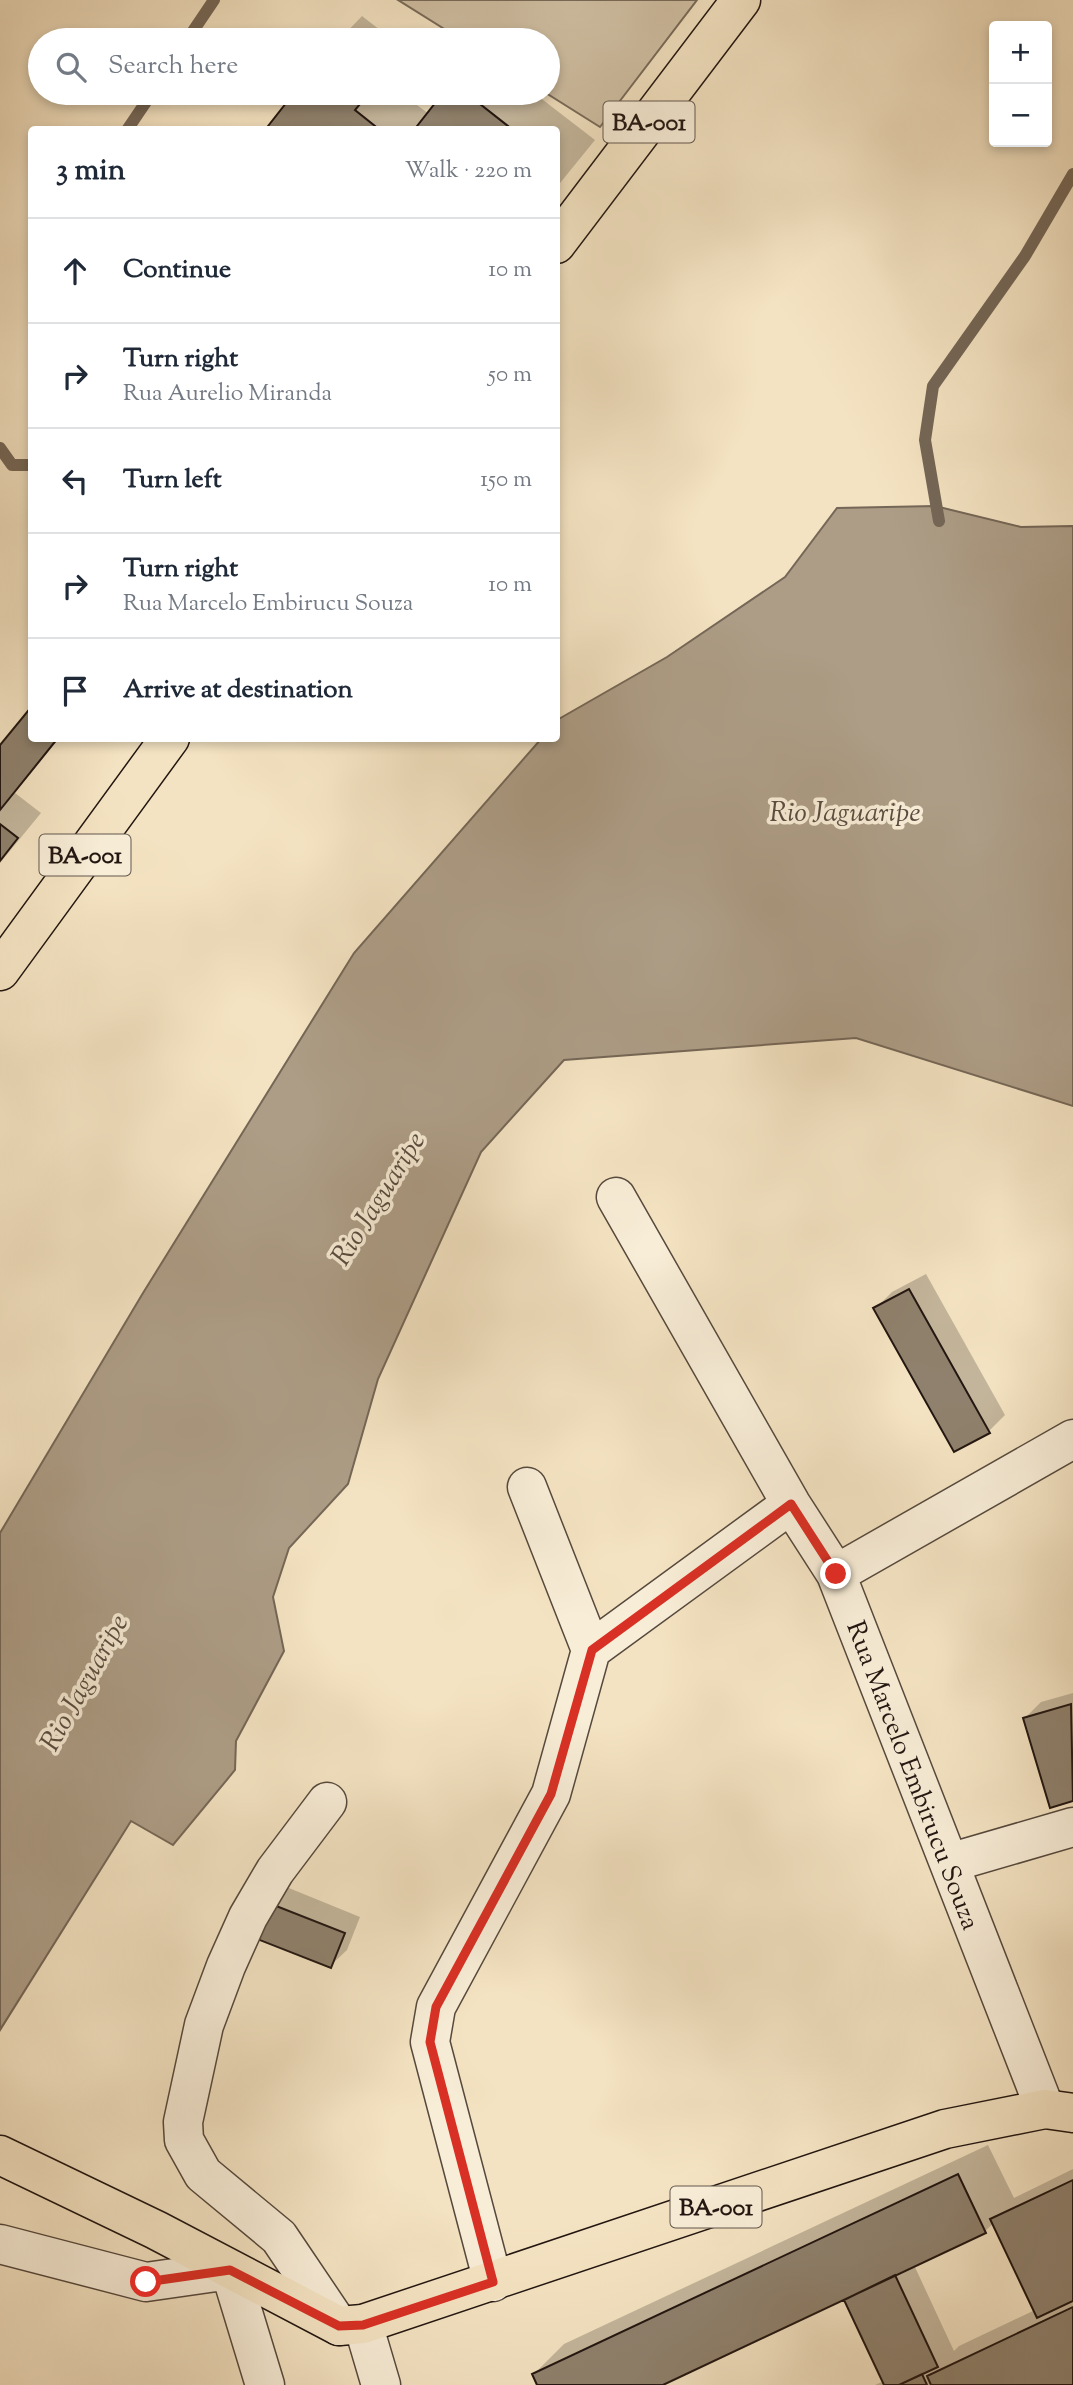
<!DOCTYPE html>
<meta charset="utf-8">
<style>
:root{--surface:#fff;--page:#f2f2f3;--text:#1f2937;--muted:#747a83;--line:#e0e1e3}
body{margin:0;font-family:"Sorts Mill Goudy",serif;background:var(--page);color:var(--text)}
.controls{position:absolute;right:21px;top:21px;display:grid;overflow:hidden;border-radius:7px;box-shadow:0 4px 10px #0003}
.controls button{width:63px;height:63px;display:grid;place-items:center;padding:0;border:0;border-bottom:2px solid var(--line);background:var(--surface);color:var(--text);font:35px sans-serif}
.stop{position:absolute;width:21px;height:21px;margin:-16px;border:5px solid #d93025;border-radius:50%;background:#fff}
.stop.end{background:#d93025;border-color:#fff;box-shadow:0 2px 7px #0008}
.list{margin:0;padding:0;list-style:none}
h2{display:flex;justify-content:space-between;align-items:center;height:91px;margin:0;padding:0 28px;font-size:30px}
h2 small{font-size:23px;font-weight:400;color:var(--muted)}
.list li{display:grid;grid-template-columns:46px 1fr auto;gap:21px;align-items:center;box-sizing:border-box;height:105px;padding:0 28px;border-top:2px solid var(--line)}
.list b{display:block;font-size:26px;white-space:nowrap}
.list p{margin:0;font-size:23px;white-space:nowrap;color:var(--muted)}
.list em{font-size:23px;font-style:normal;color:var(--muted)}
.icon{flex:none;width:38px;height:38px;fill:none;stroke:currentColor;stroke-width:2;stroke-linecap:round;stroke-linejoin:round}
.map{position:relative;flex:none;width:1073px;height:2385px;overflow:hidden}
.search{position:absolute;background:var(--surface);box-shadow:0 4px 10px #0003;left:28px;top:28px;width:532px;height:77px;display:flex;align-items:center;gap:18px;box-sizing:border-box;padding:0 24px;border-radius:38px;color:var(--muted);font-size:26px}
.panel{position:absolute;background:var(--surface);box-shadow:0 4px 10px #0003;left:28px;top:126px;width:532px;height:616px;border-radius:7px}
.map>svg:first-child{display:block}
.green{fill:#d0c0a4;stroke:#796b5a;stroke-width:2}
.water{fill:#ad9d86;stroke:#756757;stroke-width:2}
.shadow{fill:#0003;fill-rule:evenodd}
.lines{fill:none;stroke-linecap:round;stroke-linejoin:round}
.stream{stroke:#756757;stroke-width:12}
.building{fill:#8f816d;stroke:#221611;stroke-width:2}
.minor-casing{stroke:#56493d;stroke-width:41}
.major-casing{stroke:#221611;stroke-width:41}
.minor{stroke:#f8edd7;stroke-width:38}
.major{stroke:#f4e3c2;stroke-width:38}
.route{stroke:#d93025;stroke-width:9}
.labels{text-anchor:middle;stroke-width:7;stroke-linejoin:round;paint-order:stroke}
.shield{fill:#f8edd7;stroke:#62564c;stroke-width:2}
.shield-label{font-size:24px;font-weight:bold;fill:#221611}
.street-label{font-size:26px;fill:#221611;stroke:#f8edd7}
.water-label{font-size:28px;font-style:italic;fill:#5a4c40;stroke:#f8edd7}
</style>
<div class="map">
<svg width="1073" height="2385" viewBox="0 0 1073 2385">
<rect width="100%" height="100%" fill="#f4e3c2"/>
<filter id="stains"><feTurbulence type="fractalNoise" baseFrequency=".00286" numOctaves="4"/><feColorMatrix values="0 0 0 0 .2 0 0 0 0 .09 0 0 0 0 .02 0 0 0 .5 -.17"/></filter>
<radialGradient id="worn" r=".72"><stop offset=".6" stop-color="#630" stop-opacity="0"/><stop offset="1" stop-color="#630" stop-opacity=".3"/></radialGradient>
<path class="green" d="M398 0H697L600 127 546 93H548V40H462Z"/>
<path class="water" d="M935 506 1021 527 1073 526V1106L856 1038 564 1060 481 1152 378 1379 348 1484 289 1548 273 1597 284 1651 236 1741 235 1770 173 1845 131 1821 0 2030V1533L143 1293 354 953 541 739 556 738 557 720 667 657 785 577 837 508Z"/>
<path class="shadow" d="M362 16 393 40H339Z
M296 93H401L429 114 446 93H534L595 140 556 188V130H267Z
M32 738H59L15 793 41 813 0 863V747Z
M926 1274 1005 1415 989 1431 876 1308 892 1292Z
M1073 1693V1799L1051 1806 1025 1718 1041 1702Z
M284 1886 360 1917 347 1950 330 1966 255 1936Z
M988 2145 1014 2198 1073 2169V2385H875L884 2381 846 2300 852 2295 658 2385H539L534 2374 564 2344ZM994 2223 1035 2310 959 2346 954 2351 914 2265 985 2231Z"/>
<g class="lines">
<path class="stream" d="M187 40 214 0
M127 130 152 93
M0 448 12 465H32
M939 521 925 440 933 386 1025 256 1073 174"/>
</g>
<path class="building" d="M294 93H369L355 110 380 130H265Z
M443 93H466L513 130H414Z
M32 706V738H58L0 810V745Z
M0 824 18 838 0 861Z
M909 1289 990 1433 954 1452 873 1308Z
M1071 1704 1073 1801 1050 1808 1023 1718Z
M266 1902 345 1933 331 1968 252 1937Z
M958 2174 986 2233 663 2385H537L532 2374Z
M1073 2180V2301L1037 2318 990 2219Z
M895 2275 938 2367 899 2385H884L844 2300Z
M1073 2307V2385H931L927 2376Z
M922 2374 927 2385H899Z"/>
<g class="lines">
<defs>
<path id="minor" d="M616 1197 791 1504 836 1574 1045 2109
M527 1487 591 1650
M836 1574 1073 1439
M327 1802 275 1871 248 1917 226 1966 204 2025 183 2122 184 2140 203 2174 279 2237 339 2326
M949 1863 1073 1827
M0 2244 146 2282 230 2270 265 2385
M493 2282 430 2042 436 2007 551 1794 591 1650 791 1504
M363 2324 381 2385"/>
<path id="major" d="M556 244 741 0
M0 971 170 738
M0 2155 156 2230 339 2326 363 2324 945 2129 1045 2109 1073 2113"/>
</defs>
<use href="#minor" class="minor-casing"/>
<use href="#major" class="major-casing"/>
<use href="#minor" class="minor"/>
<use href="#major" class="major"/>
</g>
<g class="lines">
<path class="route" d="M146 2282 230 2270 339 2326 363 2325 493 2282 430 2042 436 2007 551 1794 592 1650 791 1504 836 1574"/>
</g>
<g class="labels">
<g class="shield">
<rect x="603.5" y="101.5" width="91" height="41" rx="5"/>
<rect x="39.5" y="834.5" width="91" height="41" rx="5"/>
<rect x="670.5" y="2186.5" width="91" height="41" rx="5"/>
</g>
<g class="shield-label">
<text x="649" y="130">BA-001</text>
<text x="85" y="863">BA-001</text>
<text x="716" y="2215">BA-001</text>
</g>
<g class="street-label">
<text transform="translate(914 1775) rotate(69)" y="9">Rua Marcelo Embirucu Souza</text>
</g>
<g class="water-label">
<text x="845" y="821">Rio Jaguaripe</text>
<text transform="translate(377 1198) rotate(-58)" y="10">Rio Jaguaripe</text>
<text transform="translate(83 1682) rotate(-61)" y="10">Rio Jaguaripe</text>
</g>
</g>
<rect width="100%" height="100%" filter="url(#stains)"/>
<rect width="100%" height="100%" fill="url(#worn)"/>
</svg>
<div class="controls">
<button>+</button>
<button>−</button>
</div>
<div class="stop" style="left:146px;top:2282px"></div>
<div class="stop end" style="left:836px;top:1574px"></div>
<div class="search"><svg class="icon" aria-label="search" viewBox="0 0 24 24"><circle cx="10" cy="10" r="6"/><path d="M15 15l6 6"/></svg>Search here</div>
<section class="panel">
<h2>3 min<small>Walk · 220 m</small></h2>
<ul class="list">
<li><svg class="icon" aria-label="ahead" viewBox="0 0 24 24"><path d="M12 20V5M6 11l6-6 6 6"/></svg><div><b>Continue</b></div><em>10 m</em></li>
<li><svg class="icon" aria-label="right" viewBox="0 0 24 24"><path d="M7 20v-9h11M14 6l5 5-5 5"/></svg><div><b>Turn right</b><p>Rua Aurelio Miranda</p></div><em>50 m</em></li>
<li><svg class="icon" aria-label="left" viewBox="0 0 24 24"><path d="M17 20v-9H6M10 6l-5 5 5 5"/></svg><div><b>Turn left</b></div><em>150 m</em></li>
<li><svg class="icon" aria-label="right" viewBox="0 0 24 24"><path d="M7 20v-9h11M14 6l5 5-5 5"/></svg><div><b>Turn right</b><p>Rua Marcelo Embirucu Souza</p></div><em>10 m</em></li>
<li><svg class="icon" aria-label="arrive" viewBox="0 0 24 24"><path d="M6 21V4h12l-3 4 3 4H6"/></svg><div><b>Arrive at destination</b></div></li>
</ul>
</section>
</div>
